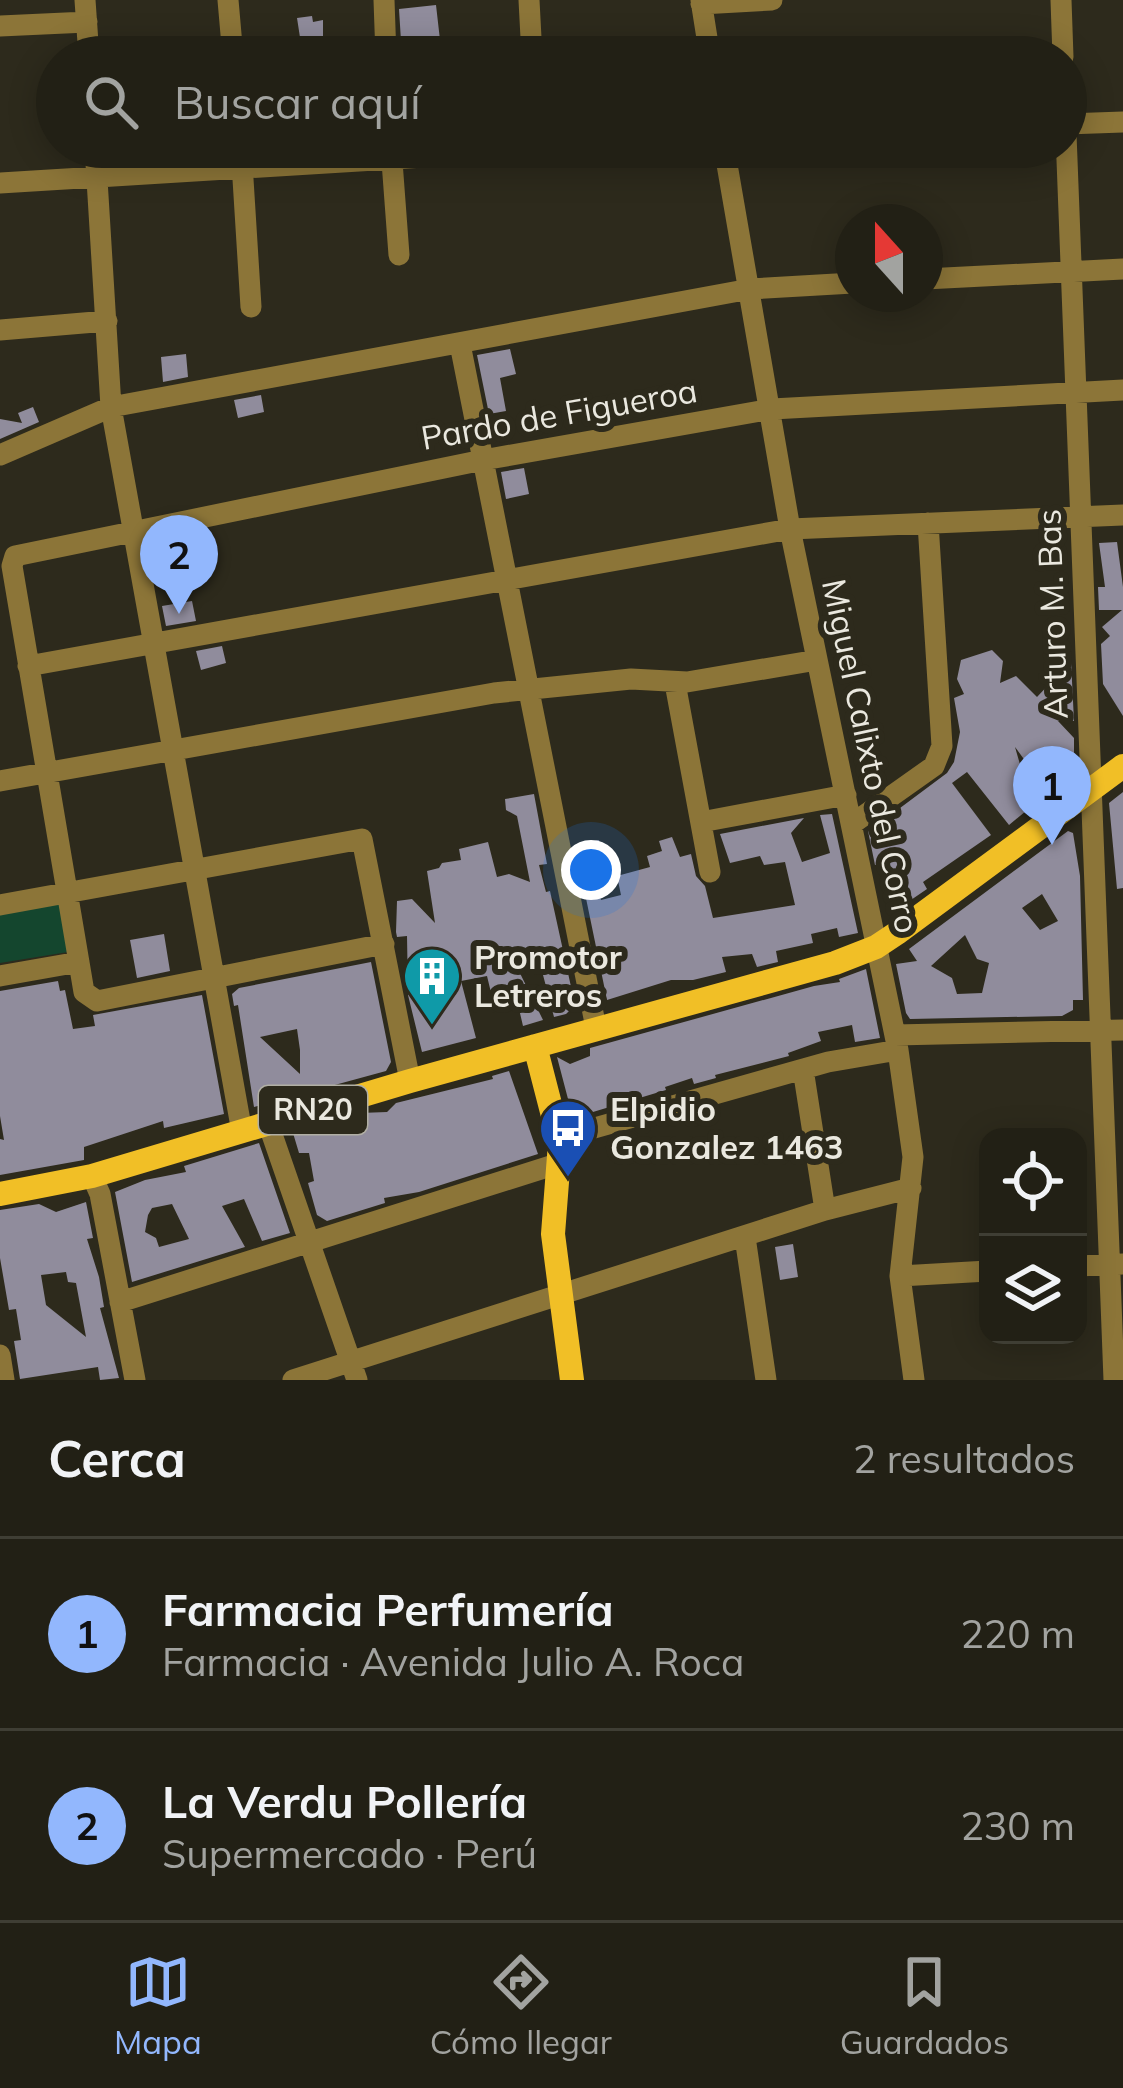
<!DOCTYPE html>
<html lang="es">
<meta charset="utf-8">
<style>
:root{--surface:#222015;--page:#2a281e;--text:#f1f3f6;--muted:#a2a3a0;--line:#3f3e34;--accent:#92b7fd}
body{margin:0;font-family:Mulish,sans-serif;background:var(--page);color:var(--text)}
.controls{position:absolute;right:36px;bottom:36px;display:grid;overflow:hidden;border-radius:24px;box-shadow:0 6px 30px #0003}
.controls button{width:108px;height:108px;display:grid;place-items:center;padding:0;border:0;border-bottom:3px solid var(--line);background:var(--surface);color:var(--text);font:60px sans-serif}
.compass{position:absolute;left:835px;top:204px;width:108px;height:108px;border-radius:50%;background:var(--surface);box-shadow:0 6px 30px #0003;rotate:339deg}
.you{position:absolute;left:591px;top:870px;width:42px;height:42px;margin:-30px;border:9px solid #fff;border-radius:50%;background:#1a73e8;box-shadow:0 0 0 18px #1a73e833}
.badge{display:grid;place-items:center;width:78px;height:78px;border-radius:50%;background:var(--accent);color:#111;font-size:39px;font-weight:700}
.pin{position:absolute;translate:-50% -99px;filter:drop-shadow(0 3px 6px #0008)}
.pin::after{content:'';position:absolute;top:63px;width:42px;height:36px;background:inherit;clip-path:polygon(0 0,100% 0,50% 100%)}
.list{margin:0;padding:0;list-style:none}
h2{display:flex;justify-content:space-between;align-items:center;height:156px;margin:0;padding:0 48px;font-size:51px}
h2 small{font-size:39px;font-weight:400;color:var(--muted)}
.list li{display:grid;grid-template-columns:78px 1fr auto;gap:36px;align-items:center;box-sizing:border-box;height:192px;padding:0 48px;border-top:3px solid var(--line)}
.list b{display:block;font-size:45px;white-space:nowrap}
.list p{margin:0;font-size:39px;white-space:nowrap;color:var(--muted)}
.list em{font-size:39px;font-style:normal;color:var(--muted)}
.icon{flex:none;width:66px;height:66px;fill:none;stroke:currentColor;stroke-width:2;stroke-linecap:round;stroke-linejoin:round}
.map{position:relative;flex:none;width:1123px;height:1380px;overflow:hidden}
.search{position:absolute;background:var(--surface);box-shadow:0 6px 30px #0003;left:36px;right:36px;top:36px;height:132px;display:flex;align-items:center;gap:30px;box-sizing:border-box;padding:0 42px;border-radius:66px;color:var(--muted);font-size:45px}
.sheet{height:540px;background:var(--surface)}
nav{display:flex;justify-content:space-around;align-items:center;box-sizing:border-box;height:168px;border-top:3px solid var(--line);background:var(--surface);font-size:33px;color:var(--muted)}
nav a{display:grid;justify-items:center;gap:6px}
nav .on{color:var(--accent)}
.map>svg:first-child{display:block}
.green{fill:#14462e}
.building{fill:#908c9c;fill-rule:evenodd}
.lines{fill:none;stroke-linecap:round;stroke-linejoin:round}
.minor{stroke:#8c7538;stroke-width:21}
.major{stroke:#f1bf26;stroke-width:24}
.labels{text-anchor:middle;stroke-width:12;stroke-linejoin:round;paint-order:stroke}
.shield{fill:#2d2a1c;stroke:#b1afa4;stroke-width:3}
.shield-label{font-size:30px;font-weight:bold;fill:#eae8df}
.street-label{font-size:33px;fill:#eae8df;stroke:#2d2a1c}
.poi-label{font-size:33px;font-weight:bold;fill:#eae8df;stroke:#2d2a1c;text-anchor:start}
</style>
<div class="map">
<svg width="1123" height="1380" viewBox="0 0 1123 1380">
<rect width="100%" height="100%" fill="#2d2a1c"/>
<path class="green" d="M60 904 68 952 0 963V915Z"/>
<path class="building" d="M436 5 440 40 427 41 430 57H402L399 9Z
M312 16 313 22 323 20V57H303L297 18Z
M510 349 516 374 500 378 506 411 489 414 477 355Z
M186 354 188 377 163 382 161 357Z
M261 395 264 412 238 418 234 400Z
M33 407 39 422 0 439V419L22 423 18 413Z
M524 468 529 494 506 499 501 472Z
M1117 542 1123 587V716L1103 684 1101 644 1110 636 1102 627 1122 610H1099L1098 587H1105L1099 543Z
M192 601 196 621 166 626 162 606Z
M222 646 226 663 201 670 196 651Z
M992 650 1003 661 1000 683 1016 676 1037 697 1071 661 1074 721H1058L1074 738V778L1050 795 1015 747 1032 806 1009 825 967 772 952 783 991 835 923 882 927 889 889 915 880 864 875 865 868 831 883 821 895 818 892 814 947 773 954 762 960 732 954 698 964 694 957 679 961 660Z
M1123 792V888L1117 889 1109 803Z
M534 794 547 864 539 865 546 892 550 891 575 1005 566 1014 554 1017 537 952 512 957 543 1020 523 1026 516 996 493 1001 487 976 461 981 476 1038 422 1052 408 995 407 936 397 937 396 932 397 901 412 899 435 923 427 871 439 868 442 863 461 860 459 849 488 842 497 877 509 874 530 882 517 816 506 810 505 799Z
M832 814 858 933 839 937 837 928 811 934 813 943 776 951 778 962 757 967 752 954 722 957 726 972 693 980H671L607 1000 575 845 599 840 602 853 590 855 601 900 621 895 617 876 650 867 647 856 662 851 659 841 672 837 680 857 691 854 696 876 705 886 713 918 795 905 785 862 764 865 760 856 730 863 720 834 804 818 791 833 802 862 830 853 820 815Z
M1068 831 1073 833 1080 876 1083 1000H1073V1010L1062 1016 910 1019 906 1013 896 964 917 961 909 949ZM1042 894 1058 921 1040 930 1022 908ZM965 935 977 959 989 963 982 993 957 994 952 978 931 966Z
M164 934 170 971 137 978 130 940Z
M371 962 391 1062 386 1071 254 1107 238 1005 234 1006 232 994 239 988ZM297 1029 300 1050V1074L260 1037Z
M866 969 880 1038 855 1042 852 1025 818 1032 821 1041 788 1053 789 1056 715 1075 716 1078 694 1084 692 1078 665 1087 666 1090 573 1118 557 1057 570 1064 590 1056V1048L814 986 840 982 839 979Z
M58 981 60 991 65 990 73 1029 95 1026 93 1015 202 995 224 1114 164 1128 163 1121 84 1147V1160L0 1175V1139L4 1140 0 1116V991Z
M509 1071 538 1154 419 1192 384 1198 385 1203 327 1221 317 1215 308 1183 314 1181 309 1153H299L293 1133 360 1113 387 1112 396 1103 493 1079 492 1076Z
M259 1143 290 1233 262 1241 244 1199 222 1206 245 1247 132 1282 115 1192 145 1180 186 1172 184 1166ZM172 1204 189 1239 159 1247 156 1238 145 1232 148 1215 152 1208Z
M86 1202 93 1238 87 1239 99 1277 104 1307 100 1308 119 1378 100 1380 98 1367 20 1379 14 1341 21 1340 16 1309 9 1310 0 1258V1210L39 1204 56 1212ZM66 1272 68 1282 76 1283 86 1337 46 1305 41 1275Z
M793 1244 798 1277 780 1280 775 1247Z"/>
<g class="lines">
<path class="minor" d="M85 0 89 57
M228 0 233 57
M384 0 386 57
M529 0 532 57
M701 0 710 57
M1061 0 1063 57
M701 4 772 0
M0 26 87 22
M1066 124 1123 122
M1066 134 1114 1380
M95 147 111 407 242 1132
M241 147 251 307
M724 147 790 529 898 1050 913 1157 900 1276 914 1380
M391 148 399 255
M0 183 586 147
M925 279 1123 269
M0 330 107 321
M460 344 596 1028
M0 455 111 407 750 289 853 283
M28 666 790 529 1123 515
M675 683 710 872
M0 781 494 693 631 679 687 682 817 660
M701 822 846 795
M852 824 934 766 942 746 928 523
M0 905 362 839 410 1081
M384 944 97 1001 84 992 12 566 15 556 483 460 772 409 1123 390
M0 976 79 962
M895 1035 1123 1030
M803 1069 825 1210
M268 1123 357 1380
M559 1138 828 1062 898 1050
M92 1176 100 1194 135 1380
M745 1237 766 1380
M1078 1266 1123 1264
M900 1276 988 1271
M120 1302 560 1163
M0 1355 4 1380
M293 1380 825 1210 911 1188"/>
<path class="major" d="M535 1046 560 1143 553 1234 572 1380
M0 1194 92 1176 410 1081 835 963 876 947 897 933 1123 766"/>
</g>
<defs>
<symbol id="building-pin" viewBox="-11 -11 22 30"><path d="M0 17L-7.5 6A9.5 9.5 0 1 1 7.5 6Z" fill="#0f9aa8" stroke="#2d2a1c"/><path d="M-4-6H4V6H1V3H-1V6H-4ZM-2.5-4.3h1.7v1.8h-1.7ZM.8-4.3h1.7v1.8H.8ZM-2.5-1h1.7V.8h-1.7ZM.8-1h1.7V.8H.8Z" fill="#fff"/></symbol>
<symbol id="bus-pin" viewBox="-11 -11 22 30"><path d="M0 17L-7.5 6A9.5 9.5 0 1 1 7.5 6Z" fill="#1a4fb4" stroke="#2d2a1c"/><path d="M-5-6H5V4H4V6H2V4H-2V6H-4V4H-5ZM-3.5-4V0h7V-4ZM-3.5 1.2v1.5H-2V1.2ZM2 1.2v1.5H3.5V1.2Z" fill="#fff"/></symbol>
</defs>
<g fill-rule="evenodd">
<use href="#building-pin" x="399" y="943" width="66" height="90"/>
<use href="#bus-pin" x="535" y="1095" width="66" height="90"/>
</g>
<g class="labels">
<rect class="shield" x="259" y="1086" width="108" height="48" rx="9"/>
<g class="shield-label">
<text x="313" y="1120">RN20</text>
</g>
<g class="street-label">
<text transform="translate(559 414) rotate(-10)" y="12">Pardo de Figueroa</text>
<text transform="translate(1052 614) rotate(-92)" y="12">Arturo M. Bas</text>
<text transform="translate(871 756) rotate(78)" y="12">Miguel Calixto del Corro</text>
</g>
<g class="poi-label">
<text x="474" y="969">Promotor<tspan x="474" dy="38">Letreros</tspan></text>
<text x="610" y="1121">Elpidio<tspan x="610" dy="38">Gonzalez 1463</tspan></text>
</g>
</g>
</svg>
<div class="controls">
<button><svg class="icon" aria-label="locate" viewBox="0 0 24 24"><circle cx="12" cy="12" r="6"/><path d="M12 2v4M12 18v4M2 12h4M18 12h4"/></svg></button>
<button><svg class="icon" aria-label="layers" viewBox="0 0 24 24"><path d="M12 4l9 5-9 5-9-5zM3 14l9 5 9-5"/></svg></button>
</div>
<svg class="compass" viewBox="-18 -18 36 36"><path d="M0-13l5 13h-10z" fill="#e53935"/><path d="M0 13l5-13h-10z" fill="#a2a3a0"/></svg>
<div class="you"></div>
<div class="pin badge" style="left:1052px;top:845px">1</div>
<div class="pin badge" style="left:179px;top:614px">2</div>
<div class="search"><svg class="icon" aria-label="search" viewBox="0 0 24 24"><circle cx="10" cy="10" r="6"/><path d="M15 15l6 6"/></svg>Buscar aquí</div>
</div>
<section class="sheet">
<h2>Cerca<small>2 resultados</small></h2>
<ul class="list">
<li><span class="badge">1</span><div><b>Farmacia Perfumería</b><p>Farmacia · Avenida Julio A. Roca</p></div><em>220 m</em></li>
<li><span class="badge">2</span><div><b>La Verdu Pollería</b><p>Supermercado · Perú</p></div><em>230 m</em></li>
</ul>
</section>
<nav>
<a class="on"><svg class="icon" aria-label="map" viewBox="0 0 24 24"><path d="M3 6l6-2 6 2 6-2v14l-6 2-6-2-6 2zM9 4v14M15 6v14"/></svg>Mapa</a>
<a><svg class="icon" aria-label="directions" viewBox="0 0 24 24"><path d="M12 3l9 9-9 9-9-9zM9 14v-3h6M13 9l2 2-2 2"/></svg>Cómo llegar</a>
<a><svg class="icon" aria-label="saved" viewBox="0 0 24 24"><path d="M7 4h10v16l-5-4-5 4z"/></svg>Guardados</a>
</nav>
